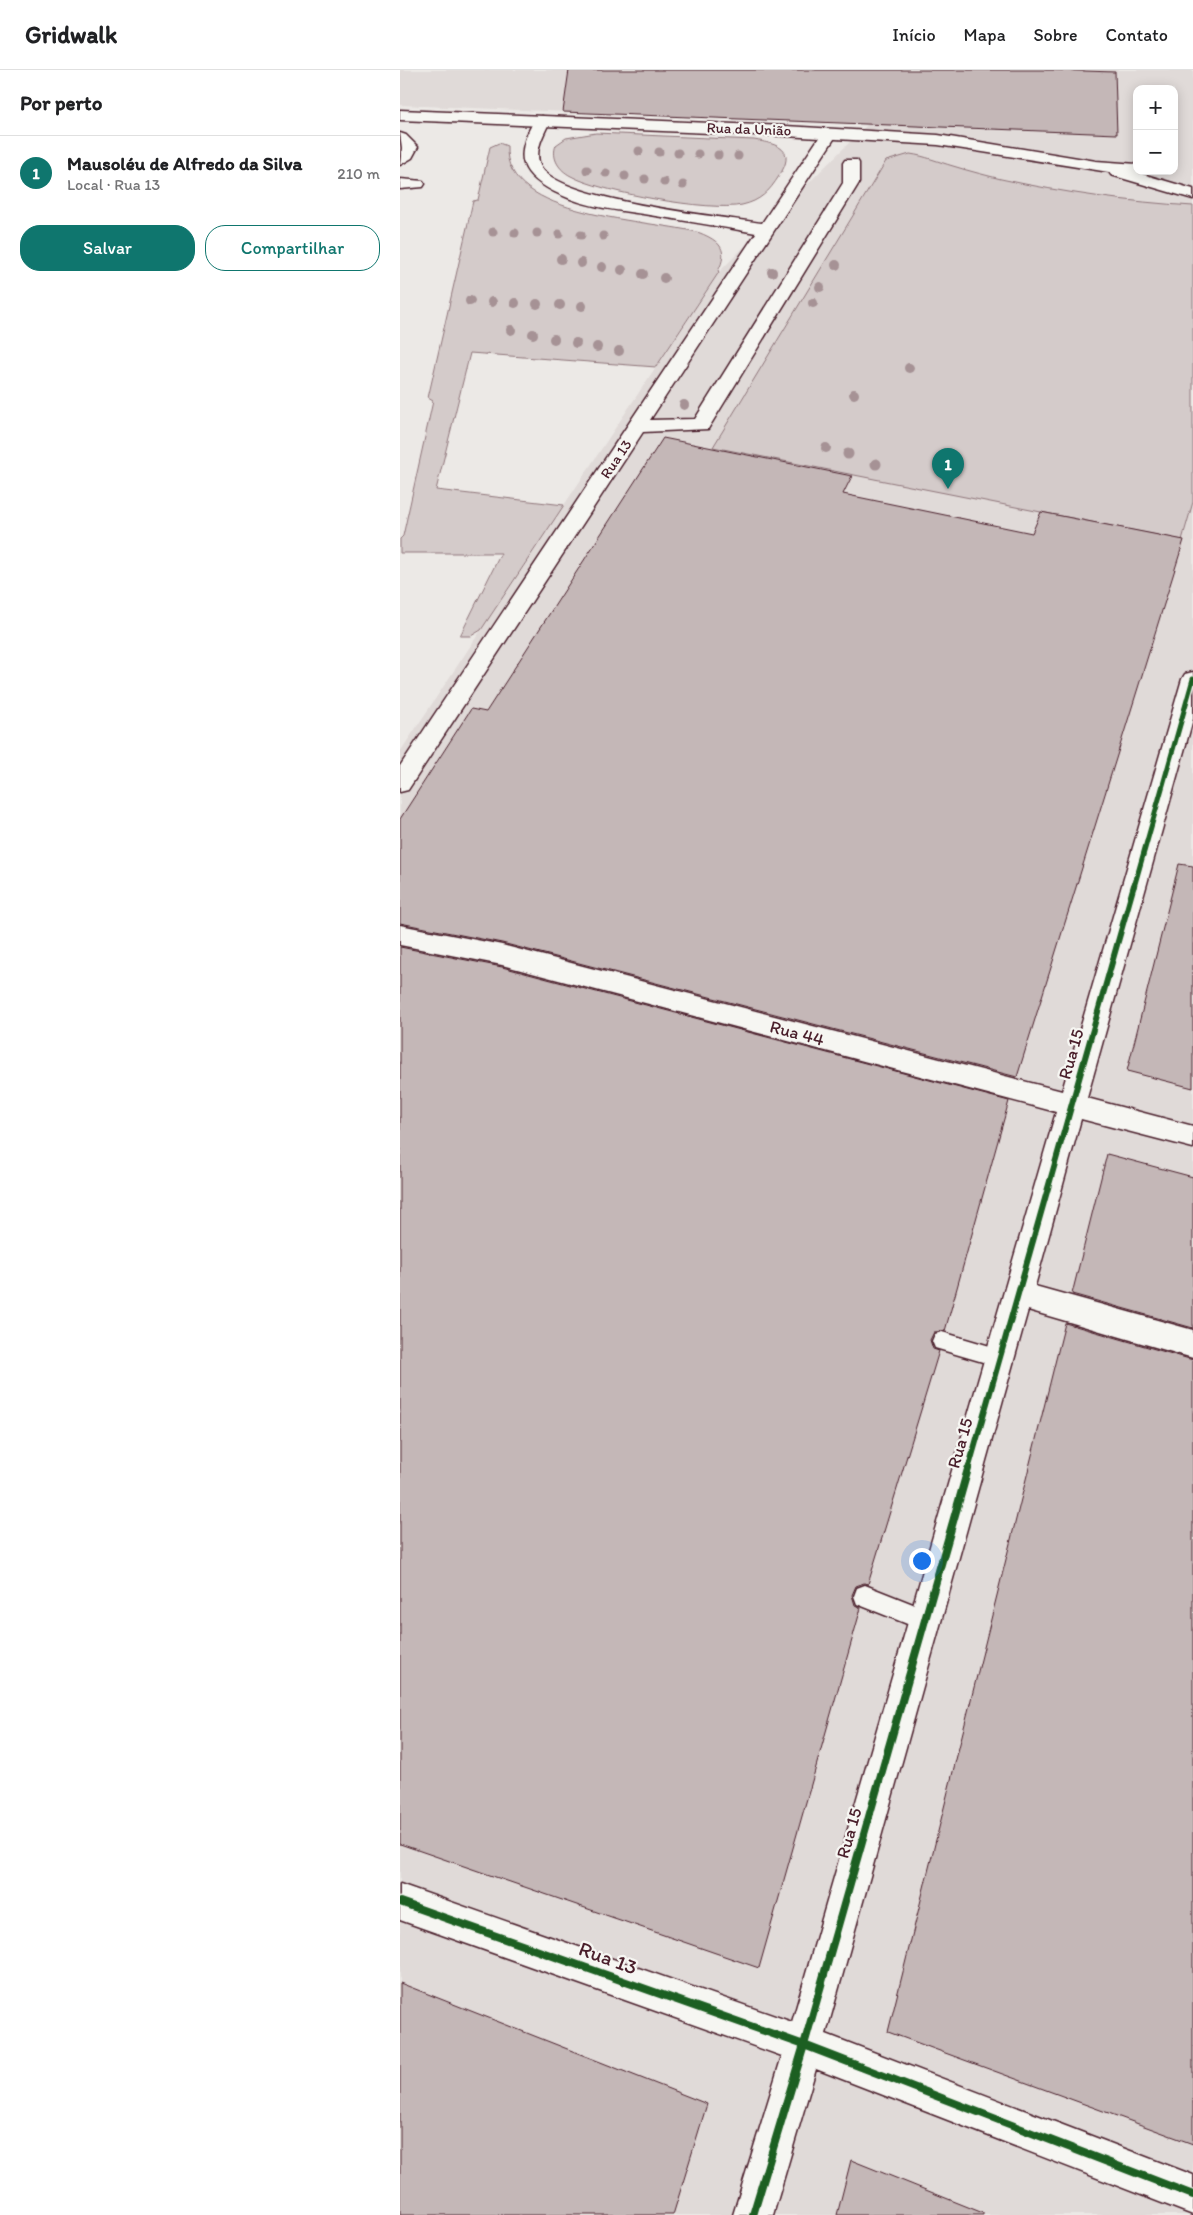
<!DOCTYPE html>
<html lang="pt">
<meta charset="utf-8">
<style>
:root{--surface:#fff;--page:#f6f6f6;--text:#202124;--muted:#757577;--line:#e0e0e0;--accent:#0f766e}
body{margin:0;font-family:Itim,sans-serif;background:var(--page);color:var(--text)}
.controls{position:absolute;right:15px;top:15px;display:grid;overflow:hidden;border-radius:10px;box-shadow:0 2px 12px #0003}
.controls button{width:45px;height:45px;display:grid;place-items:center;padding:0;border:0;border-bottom:1px solid var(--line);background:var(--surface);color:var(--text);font:25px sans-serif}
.you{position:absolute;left:521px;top:1490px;width:18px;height:18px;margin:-12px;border:4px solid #fff;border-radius:50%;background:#1a73e8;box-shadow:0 0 0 8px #1a73e833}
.badge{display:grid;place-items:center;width:32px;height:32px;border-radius:50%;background:var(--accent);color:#fff;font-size:16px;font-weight:700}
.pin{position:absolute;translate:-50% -41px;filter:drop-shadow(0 1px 2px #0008)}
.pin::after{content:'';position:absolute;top:26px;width:18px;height:15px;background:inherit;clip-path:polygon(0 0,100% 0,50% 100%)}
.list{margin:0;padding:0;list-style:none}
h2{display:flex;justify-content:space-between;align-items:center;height:65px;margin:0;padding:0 20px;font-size:21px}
h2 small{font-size:16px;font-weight:400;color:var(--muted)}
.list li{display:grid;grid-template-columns:32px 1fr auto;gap:15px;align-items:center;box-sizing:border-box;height:75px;padding:0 20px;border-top:1px solid var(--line)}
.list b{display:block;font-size:19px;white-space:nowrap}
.list p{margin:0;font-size:16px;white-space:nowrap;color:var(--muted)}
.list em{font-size:16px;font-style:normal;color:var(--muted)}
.actions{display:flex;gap:10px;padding:15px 20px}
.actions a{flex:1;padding:11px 0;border:1px solid var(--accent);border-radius:20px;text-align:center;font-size:18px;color:var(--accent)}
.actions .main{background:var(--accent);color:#fff}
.map{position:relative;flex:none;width:793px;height:2145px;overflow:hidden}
header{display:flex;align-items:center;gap:30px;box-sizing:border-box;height:70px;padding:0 25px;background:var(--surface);border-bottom:1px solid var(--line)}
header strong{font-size:24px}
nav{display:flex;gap:28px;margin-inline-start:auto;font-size:18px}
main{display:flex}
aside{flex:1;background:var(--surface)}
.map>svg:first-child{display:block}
.built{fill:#e0dad8;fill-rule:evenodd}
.green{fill:#d4cbca;stroke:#8f757a}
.building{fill:#c4b7b7;stroke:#4a1f2b}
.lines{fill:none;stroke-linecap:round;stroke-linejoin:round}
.service-casing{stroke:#4a1f2b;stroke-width:3}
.minor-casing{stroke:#4a1f2b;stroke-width:3}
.tertiary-casing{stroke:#4a1f2b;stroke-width:3}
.service{fill:#f6f6f2;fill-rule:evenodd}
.minor{fill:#f6f6f2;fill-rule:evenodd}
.tertiary{fill:#f6f6f2;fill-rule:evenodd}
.cycleway-far2-casing{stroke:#f6f6f2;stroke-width:8}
.cycleway-far1-casing{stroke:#f6f6f2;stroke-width:9}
.cycleway-casing{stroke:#f6f6f2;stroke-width:11}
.cycleway-far2{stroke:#1b5e20;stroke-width:5}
.cycleway-far1{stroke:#1b5e20;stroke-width:6}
.cycleway{stroke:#1b5e20;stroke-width:8}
.tree{fill:#a69295}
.labels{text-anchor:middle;stroke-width:4.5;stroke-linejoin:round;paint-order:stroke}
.far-street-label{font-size:15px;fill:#4a1f2b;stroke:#f6f6f2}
.street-label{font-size:18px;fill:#4a1f2b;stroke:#f6f6f2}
.near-street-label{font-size:21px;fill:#4a1f2b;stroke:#f6f6f2}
</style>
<header>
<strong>Gridwalk</strong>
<nav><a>Início</a><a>Mapa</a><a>Sobre</a><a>Contato</a></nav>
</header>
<main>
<aside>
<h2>Por perto<small></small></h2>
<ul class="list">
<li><span class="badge">1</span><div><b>Mausoléu de Alfredo da Silva</b><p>Local · Rua 13</p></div><em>210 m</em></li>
</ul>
<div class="actions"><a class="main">Salvar</a><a>Compartilhar</a></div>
</aside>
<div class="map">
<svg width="793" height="2145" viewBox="0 0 793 2145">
<rect width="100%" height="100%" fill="#ece9e6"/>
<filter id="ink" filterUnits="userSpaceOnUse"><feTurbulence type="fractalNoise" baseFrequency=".02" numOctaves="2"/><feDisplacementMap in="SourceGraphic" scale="10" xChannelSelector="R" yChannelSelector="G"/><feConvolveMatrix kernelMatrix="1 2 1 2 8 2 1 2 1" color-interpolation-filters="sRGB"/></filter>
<g filter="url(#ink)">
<path class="built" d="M0 0H793V2145H0V682L319 202 468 54 0 35ZM737 19H774V101H737Z"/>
<path class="green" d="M196 63 354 70C378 74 397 79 379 106 369 122 360 131 342 135 311 142 199 122 171 106 159 100 151 88 156 75L166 68Z
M99 73 107 76C103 149 252 149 300 163 320 171 329 180 318 201L319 202 256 297 70 283 36 420 164 435 81 560 71 566H60L101 483H0V469L3 466 33 331 28 328 73 131 78 130 90 77Z
M510 84C525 86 539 92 553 96 569 101 585 105 601 109 665 123 728 132 793 136V432L782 470 313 377 486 91Z"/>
<path class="building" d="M169 0H653L715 2 717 64 163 42Z
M263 368 452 406 443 424 632 463 641 442 784 470 617 1007 102 873 0 853V749L71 639 86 642Z
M779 794 793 796V1018L727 1001Z
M0 877 102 897 609 1031 545 1261 534 1262 530 1270 533 1279 539 1281 468 1514 464 1513 456 1516 452 1525 455 1535 461 1538 359 1898 0 1774Z
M707 1084 793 1107V1258L672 1224Z
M665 1253 793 1290V2074L488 1962Z
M0 1913 307 2034 273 2145H0Z
M451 2090 583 2143V2145H437Z"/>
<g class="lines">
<defs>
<path id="service" d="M542 1262 607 1281 610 1288 607 1295 600 1297 535 1278 532 1271 535 1264Z
M465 1515 533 1542 536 1550 533 1558 525 1561 457 1534 454 1526 457 1518Z"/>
<path id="minor" d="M142 46 148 48 150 51C144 64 134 80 140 95 154 130 323 147 362 153L424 60H436L438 63 250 350 295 349 443 113V93L445 90H457L459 93V113L308 359 243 362 8 720 0 722V696L356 163C318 156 280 150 243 144 216 140 186 137 161 125 148 119 129 109 124 94 119 80 128 60 136 48Z
M0 63 6 65 18 77 12 88 0 95 2 78Z
M0 109 23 111 25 114 23 117 0 119Z
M793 602V649L687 1028 793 1056V1078L681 1049 635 1216 793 1260V1288L628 1240 426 1964 793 2105V2145L416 1999 373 2145H333L382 1986 0 1850V1814L392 1952 656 1042 102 895 0 875V855L102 875 662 1021 782 609 785 604Z"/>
<path id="tertiary" d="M0 40 385 56 538 65 696 91 737 94V101H744L739 103 793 119V129L711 105 709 102 538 75 385 66 0 50Z"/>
</defs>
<use href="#service" class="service-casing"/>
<use href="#minor" class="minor-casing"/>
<use href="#tertiary" class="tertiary-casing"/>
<use href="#service" class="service"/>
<use href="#minor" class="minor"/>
<use href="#tertiary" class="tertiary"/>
<defs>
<path id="cycleway-far2" d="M734 817 793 609"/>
<path id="cycleway-far1" d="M568 1400 734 815"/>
<path id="cycleway" d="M0 1832 404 1975 793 2125
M353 2145 404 1975 568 1399"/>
</defs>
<use href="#cycleway-far2" class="cycleway-far2-casing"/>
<use href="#cycleway-far1" class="cycleway-far1-casing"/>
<use href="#cycleway" class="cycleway-casing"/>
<use href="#cycleway-far2" class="cycleway-far2"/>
<use href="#cycleway-far1" class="cycleway-far1"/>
<use href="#cycleway" class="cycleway"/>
</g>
<g class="tree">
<circle cx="239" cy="81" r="4.5"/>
<circle cx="259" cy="82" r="4.5"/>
<circle cx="278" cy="83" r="4.5"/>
<circle cx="298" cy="84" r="4.5"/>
<circle cx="318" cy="85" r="4.5"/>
<circle cx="338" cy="86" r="4.5"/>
<circle cx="187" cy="100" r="4.5"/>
<circle cx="206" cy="103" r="4.5"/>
<circle cx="225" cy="106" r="4.5"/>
<circle cx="245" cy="109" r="4.5"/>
<circle cx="264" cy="112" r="4.5"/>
<circle cx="283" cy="115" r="4.5"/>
<circle cx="93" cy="162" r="4.5"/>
<circle cx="115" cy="163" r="4.5"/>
<circle cx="137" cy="163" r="4.5"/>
<circle cx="159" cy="164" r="4.5"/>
<circle cx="181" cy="165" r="4.5"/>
<circle cx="203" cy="166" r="4.5"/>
<circle cx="161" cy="189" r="5"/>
<circle cx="181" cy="193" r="5"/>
<circle cx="436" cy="195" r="5"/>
<circle cx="202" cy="197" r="5"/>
<circle cx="222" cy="200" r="5"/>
<circle cx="372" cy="202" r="5"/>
<circle cx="243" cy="204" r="5"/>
<circle cx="264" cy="208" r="5"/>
<circle cx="420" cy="217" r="5"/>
<circle cx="70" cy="231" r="5"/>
<circle cx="92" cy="232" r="5"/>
<circle cx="115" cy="233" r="5"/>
<circle cx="413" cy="233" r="5"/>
<circle cx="137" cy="234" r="5"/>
<circle cx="160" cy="235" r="5"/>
<circle cx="182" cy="236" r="5"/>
<circle cx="111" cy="260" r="5"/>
<circle cx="133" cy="264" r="5"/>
<circle cx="154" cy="269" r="5"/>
<circle cx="176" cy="273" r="5"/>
<circle cx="197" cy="277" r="5"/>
<circle cx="219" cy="281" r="5"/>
<circle cx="509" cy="298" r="5"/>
<circle cx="454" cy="324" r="5"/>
<circle cx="284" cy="335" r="5"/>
<circle cx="426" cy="378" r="5"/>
<circle cx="448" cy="384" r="5.5"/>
<circle cx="476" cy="394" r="5.5"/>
</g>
</g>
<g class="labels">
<g class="far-street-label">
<text transform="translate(349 59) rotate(2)" y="5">Rua da União</text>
<text transform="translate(216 389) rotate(-56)" y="5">Rua 13</text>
</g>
<g class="street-label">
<text transform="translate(397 963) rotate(15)" y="6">Rua 44</text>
<text transform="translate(671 984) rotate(-74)" y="6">Rua 15</text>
<text transform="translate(560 1373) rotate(-74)" y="6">Rua 15</text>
<text transform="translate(449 1763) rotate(-74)" y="6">Rua 15</text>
</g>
<g class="near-street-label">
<text transform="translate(208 1888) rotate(20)" y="7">Rua 13</text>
</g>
</g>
</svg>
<div class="controls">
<button>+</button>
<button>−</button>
</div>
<div class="you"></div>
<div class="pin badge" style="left:548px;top:419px">1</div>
</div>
</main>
